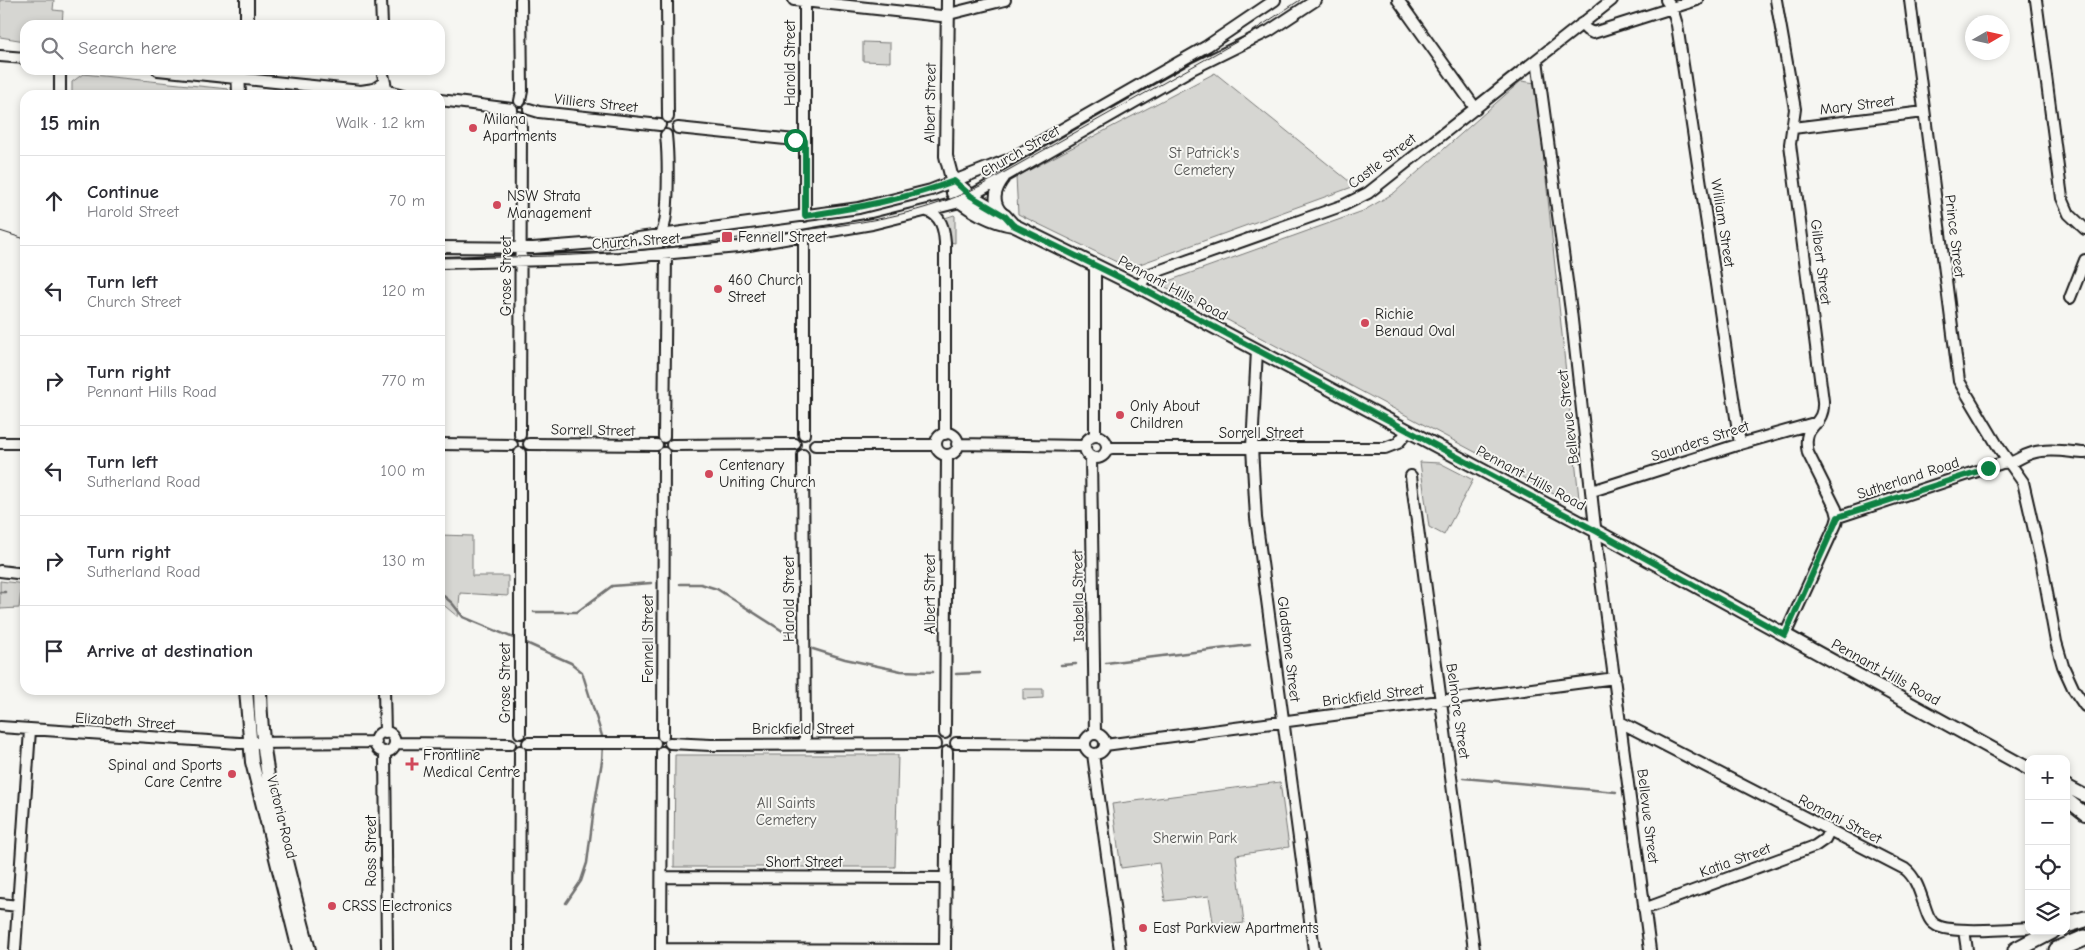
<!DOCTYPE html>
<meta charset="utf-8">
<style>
:root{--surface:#fff;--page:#f7f7f7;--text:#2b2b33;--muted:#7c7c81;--line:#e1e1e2}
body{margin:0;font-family:"Comic Neue",sans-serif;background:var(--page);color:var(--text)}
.controls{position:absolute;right:15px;bottom:15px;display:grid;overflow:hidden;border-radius:10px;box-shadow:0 2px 8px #0003}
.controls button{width:45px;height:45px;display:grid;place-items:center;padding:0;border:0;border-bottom:1px solid var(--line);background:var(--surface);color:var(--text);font:25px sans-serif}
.compass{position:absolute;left:1965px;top:15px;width:45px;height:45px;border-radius:50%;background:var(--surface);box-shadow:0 2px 8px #0003;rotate:81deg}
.stop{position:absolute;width:15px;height:15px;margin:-11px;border:4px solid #0b8043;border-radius:50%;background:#fff}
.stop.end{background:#0b8043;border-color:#fff;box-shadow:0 1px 5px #0008}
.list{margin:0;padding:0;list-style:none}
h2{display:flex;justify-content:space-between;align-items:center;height:65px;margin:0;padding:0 20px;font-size:21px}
h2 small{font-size:16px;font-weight:400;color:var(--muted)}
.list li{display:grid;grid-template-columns:32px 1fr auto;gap:15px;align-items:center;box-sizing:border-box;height:90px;padding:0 20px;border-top:1px solid var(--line)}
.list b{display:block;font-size:19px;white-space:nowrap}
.list p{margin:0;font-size:16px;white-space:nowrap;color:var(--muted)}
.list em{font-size:16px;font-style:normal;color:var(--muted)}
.icon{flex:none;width:28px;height:28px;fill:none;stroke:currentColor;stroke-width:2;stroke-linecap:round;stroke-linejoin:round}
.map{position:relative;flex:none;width:2085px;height:950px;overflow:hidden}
.search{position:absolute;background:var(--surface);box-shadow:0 2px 8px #0003;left:20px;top:20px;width:425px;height:55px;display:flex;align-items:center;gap:12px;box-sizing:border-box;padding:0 18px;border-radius:15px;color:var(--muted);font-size:19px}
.panel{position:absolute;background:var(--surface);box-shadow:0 2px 8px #0003;left:20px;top:90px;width:425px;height:605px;border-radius:15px}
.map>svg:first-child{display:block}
.green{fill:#d6d6d2;stroke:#797977}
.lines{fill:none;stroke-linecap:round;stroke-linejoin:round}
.stream{stroke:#727271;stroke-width:2.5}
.minor-casing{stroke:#1c1c1c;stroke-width:14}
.major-casing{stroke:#1c1c1c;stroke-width:16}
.highway-casing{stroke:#1c1c1c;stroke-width:19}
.minor{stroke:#f6f6f2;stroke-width:10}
.major{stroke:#f6f6f2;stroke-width:12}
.highway{stroke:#f6f6f2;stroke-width:15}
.tram{stroke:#1c1c1c;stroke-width:1}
.route{stroke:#0b8043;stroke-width:6}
.poi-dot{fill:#d1495b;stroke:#f6f6f2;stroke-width:2}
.labels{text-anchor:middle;stroke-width:4;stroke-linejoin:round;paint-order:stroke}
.street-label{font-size:15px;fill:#1c1c1c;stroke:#f6f6f2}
.poi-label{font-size:15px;fill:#1c1c1c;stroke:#f6f6f2;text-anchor:start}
.park-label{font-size:15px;fill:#545453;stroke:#f6f6f2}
</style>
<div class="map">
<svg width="2085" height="950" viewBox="0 0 2085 950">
<rect width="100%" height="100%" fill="#f6f6f2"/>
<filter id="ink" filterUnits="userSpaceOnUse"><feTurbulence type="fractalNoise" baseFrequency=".02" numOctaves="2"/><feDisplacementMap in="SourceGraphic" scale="10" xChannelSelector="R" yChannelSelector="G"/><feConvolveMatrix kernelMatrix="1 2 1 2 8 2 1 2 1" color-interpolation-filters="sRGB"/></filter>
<g filter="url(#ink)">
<path class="green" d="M0 0H54L53 10 63 11 62 25H25V41L0 37Z
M863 42 890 43V62L863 61Z
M1215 73 1355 186 1129 268 1018 214 1016 177Z
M83 74 228 89 232 95H72V82Z
M1521 81 1536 83 1580 508 1160 284 1363 211 1394 193Z
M954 215 955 216V243L949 242 942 219Z
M1420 462 1440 463 1473 480 1444 535 1429 527Z
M440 535 472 536V576H508V596L460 593 458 617 440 602Z
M0 581 25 584V590L21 591 19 608 0 609Z
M1023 689H1043V698L1023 699Z
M675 755H898L895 867H674Z
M1280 782 1289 847 1236 855 1244 923 1214 928 1209 896 1165 901 1159 863 1121 868 1112 804Z"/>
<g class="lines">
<path class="stream" d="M680 584H701L717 589 792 637
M0 592H5
M440 593 452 603 463 617 516 639
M534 612H577L612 586 651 583
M524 642 571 663 582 672 603 739
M813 649 845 659 901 671 933 672
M1106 663 1250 645
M1061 665 1076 664
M956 674 980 673
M1463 778 1616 792
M566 903 581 881 587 863 594 808 602 761 603 745"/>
<defs>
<path id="minor" d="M381 0 382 25
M667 0 668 117
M794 0 941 16 1005 0
M805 0V216
M1398 0 1476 109
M1666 0 1672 8 1677 25 1740 444
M1776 0 1795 109 1790 144 1823 401C1825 429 1801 421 1808 453L1836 509 1838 517 1836 524 1785 635
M1910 0 1959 381 1999 448 2023 482 2042 565 2056 642 2063 666 2074 690 2085 706
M2036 0 2062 198 2069 214 2085 229
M1581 24 1587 30 1593 33 1697 0
M0 56 25 58
M1537 60 1571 311 1600 572 1650 950
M60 70V95
M158 70 361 91 374 89
M382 70 386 87
M373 95 374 89 380 85 386 87 389 91 404 95
M440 100 512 109
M520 101 522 91 521 0
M529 109 539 112 660 125
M519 117 521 126 520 435
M678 128 805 141
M1793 128 1924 112
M927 211C941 215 944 229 945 242V434
M1003 214C992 203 994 191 1004 178
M661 234C670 221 668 153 666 135
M440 247 533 248 609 242 859 208 931 190 1010 159 1207 46 1275 0
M440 263 619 258 738 247 872 224 960 202 1194 68 1269 31 1316 0
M1139 287 1147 275 1344 205 1368 193 1612 0
M2070 298 2085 260
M1257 350 1252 447 1256 518 1314 950
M936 444a11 11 0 1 1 22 0a11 11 0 1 1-22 0Z
M804 434V236
M1085 447a11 11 0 1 1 22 0a11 11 0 1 1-22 0Z
M1095 436V266
M664 437 666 255
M0 443H25
M440 444 512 445
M529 444 657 445
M957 444 1084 446
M672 445 795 444
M815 445H936
M1107 449 1112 448H1385L1398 443 1408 431
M520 453V733
M803 455 805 744
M1091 458 1095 734
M1411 476 1474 950
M1592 491 1740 444 1818 422
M1838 517 2002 463C2018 463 2018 457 2032 453 2048 448 2068 452 2085 453
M0 571 25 574
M384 690 385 733
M1620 722 1905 869C1917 878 1921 896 1926 910 1928 916 1930 922 1936 925 1950 934 2010 929 2029 928
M0 727 239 743 376 742
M375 742a10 10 0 1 1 20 0a10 10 0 1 1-20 0Z
M945 733 947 455
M1085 744a10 10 0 1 1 20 0a10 10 0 1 1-20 0Z
M663 736 664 453
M395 743 510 744
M528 743H655
M670 743 711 745 936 744
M956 743 1085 744
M1105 745 1615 678
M385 752 387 950
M1093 754 1120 950
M662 877 946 878
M0 904 18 906
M1644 909 1815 846 1825 839 1829 831
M1964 930 1967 950
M661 949 945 950
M15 950 30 730
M519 950 520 751
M661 950 662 752
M945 950 947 752"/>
<path id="major" d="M247 0V25
M948 0 946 156C949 169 954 180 953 193 962 208 996 223 1013 225L1139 287 1596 531 2029 769
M238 70 239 95
M954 181 971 196 1005 216 1013 225
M246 690 252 762 299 950
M260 690C261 779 287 865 309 950
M2066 786 2085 796
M2066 799 2085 814"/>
<path id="highway" d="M2066 925 2085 919
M2016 950 2052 931
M2057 950 2085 938"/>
</defs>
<use href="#minor" class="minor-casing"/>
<use href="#major" class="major-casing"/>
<use href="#highway" class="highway-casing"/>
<use href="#minor" class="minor"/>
<use href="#major" class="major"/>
<use href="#highway" class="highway"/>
<path class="tram" d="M0 231 25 239
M440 258C497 257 554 257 610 253 663 249 715 241 768 234 839 226 915 219 980 186L1238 41 1300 0"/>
</g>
</g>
<g class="lines" filter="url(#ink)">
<path class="route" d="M795 140 805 141V216C855 208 906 199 954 181L971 196 1005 216 1013 225 1139 287 1596 531 1785 635 1838 517 1988 468"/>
</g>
<g class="poi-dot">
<circle cx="473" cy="128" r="5"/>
<circle cx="497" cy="205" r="5"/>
<rect x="721" y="231" width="12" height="12" rx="2.5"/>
<circle cx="718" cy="289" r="5"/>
<circle cx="1365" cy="323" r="5"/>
<circle cx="1120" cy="415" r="5"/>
<circle cx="709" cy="474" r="5"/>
<path d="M409.5 756.5h5v5h5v5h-5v5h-5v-5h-5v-5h5z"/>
<circle cx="232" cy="774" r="5"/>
<circle cx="332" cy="906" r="5"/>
<circle cx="1143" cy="928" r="5"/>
</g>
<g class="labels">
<g class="street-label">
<text transform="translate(790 63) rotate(-90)" y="5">Harold Street</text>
<text transform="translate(596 103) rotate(6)" y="5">Villiers Street</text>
<text transform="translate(930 103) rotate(-89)" y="5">Albert Street</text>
<text transform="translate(1857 105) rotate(-7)" y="5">Mary Street</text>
<text transform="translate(1020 151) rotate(-30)" y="5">Church Street</text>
<text transform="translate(1382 161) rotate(-37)" y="5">Castle Street</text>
<text transform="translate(1723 223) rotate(81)" y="5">William Street</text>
<text transform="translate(1955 236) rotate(83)" y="5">Prince Street</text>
<text transform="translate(636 241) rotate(-4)" y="5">Church Street</text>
<text transform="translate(1821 262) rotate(83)" y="5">Gilbert Street</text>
<text transform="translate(506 276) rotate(-90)" y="5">Grose Street</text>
<text transform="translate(1173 288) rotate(28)" y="5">Pennant Hills Road</text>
<text transform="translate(1568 417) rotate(-97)" y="5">Bellevue Street</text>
<text transform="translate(593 430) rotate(1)" y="5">Sorrell Street</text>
<text x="1261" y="438">Sorrell Street</text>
<text transform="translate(1700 441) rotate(-18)" y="5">Saunders Street</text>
<text transform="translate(1531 478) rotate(28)" y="5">Pennant Hills Road</text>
<text transform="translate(1908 478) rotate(-18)" y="5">Sutherland Road</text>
<text transform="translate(930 594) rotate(-90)" y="5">Albert Street</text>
<text transform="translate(1078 596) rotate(-91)" y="5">Isabella Street</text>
<text transform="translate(789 599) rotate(-90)" y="5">Harold Street</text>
<text transform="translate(648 639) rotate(-90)" y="5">Fennell Street</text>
<text transform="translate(1289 649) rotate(83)" y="5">Gladstone Street</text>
<text transform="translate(1886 672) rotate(29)" y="5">Pennant Hills Road</text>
<text transform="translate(505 683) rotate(-90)" y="5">Grose Street</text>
<text transform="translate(1373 695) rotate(-7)" y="5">Brickfield Street</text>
<text transform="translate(1458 711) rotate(82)" y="5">Belmore Street</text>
<text transform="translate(125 721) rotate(4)" y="5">Elizabeth Street</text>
<text x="803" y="734">Brickfield Street</text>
<text transform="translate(1648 816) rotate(83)" y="5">Bellevue Street</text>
<text transform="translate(282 817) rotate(76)" y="5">Victoria Road</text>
<text transform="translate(1840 819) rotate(27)" y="5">Romani Street</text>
<text transform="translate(371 851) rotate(-90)" y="5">Ross Street</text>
<text transform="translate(1735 860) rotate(-20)" y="5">Katia Street</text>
<text x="804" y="867">Short Street</text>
</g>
<g class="poi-label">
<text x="483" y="124">Milana<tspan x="483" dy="17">Apartments</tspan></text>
<text x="507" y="201">NSW Strata<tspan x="507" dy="17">Management</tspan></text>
<text x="738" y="242">Fennell Street</text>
<text x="728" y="285">460 Church<tspan x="728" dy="17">Street</tspan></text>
<text x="1375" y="319">Richie<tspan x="1375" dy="17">Benaud Oval</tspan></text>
<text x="1130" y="411">Only About<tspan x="1130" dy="17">Children</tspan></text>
<text x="719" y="470">Centenary<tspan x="719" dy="17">Uniting Church</tspan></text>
<text x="423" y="760">Frontline<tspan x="423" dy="17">Medical Centre</tspan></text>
<text x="222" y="770" text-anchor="end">Spinal and Sports<tspan x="222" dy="17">Care Centre</tspan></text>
<text x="342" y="911">CRSS Electronics</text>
<text x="1153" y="933">East Parkview Apartments</text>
</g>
<g class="park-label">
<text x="1204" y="158">St Patrick's<tspan x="1204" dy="17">Cemetery</tspan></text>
<text x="786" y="808">All Saints<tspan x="786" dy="17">Cemetery</tspan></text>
<text x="1195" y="843">Sherwin Park</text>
</g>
</g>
</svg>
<div class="controls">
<button>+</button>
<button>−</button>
<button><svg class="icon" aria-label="locate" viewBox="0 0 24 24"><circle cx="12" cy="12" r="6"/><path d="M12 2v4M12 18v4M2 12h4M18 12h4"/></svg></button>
<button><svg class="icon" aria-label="layers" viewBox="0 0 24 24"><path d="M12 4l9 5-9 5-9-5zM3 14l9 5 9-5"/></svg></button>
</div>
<svg class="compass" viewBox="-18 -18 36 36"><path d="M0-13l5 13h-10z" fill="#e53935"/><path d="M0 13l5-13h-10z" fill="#7c7c81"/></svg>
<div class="stop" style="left:795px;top:140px"></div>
<div class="stop end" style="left:1988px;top:468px"></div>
<div class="search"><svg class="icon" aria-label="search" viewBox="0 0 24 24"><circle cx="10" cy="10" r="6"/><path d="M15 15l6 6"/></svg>Search here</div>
<section class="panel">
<h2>15 min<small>Walk · 1.2 km</small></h2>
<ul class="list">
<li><svg class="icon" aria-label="ahead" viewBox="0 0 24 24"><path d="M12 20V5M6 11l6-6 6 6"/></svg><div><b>Continue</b><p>Harold Street</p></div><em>70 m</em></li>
<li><svg class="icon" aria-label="left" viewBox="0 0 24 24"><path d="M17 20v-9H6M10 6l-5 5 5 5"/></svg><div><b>Turn left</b><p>Church Street</p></div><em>120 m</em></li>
<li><svg class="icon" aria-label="right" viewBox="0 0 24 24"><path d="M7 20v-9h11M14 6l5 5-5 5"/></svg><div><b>Turn right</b><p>Pennant Hills Road</p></div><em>770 m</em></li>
<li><svg class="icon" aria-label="left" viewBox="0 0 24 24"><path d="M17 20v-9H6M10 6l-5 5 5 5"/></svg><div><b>Turn left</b><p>Sutherland Road</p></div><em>100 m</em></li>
<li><svg class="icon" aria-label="right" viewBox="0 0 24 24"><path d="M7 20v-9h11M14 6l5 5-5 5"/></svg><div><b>Turn right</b><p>Sutherland Road</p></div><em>130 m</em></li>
<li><svg class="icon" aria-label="arrive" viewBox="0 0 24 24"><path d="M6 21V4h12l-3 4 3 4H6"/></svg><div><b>Arrive at destination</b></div></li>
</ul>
</section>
</div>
